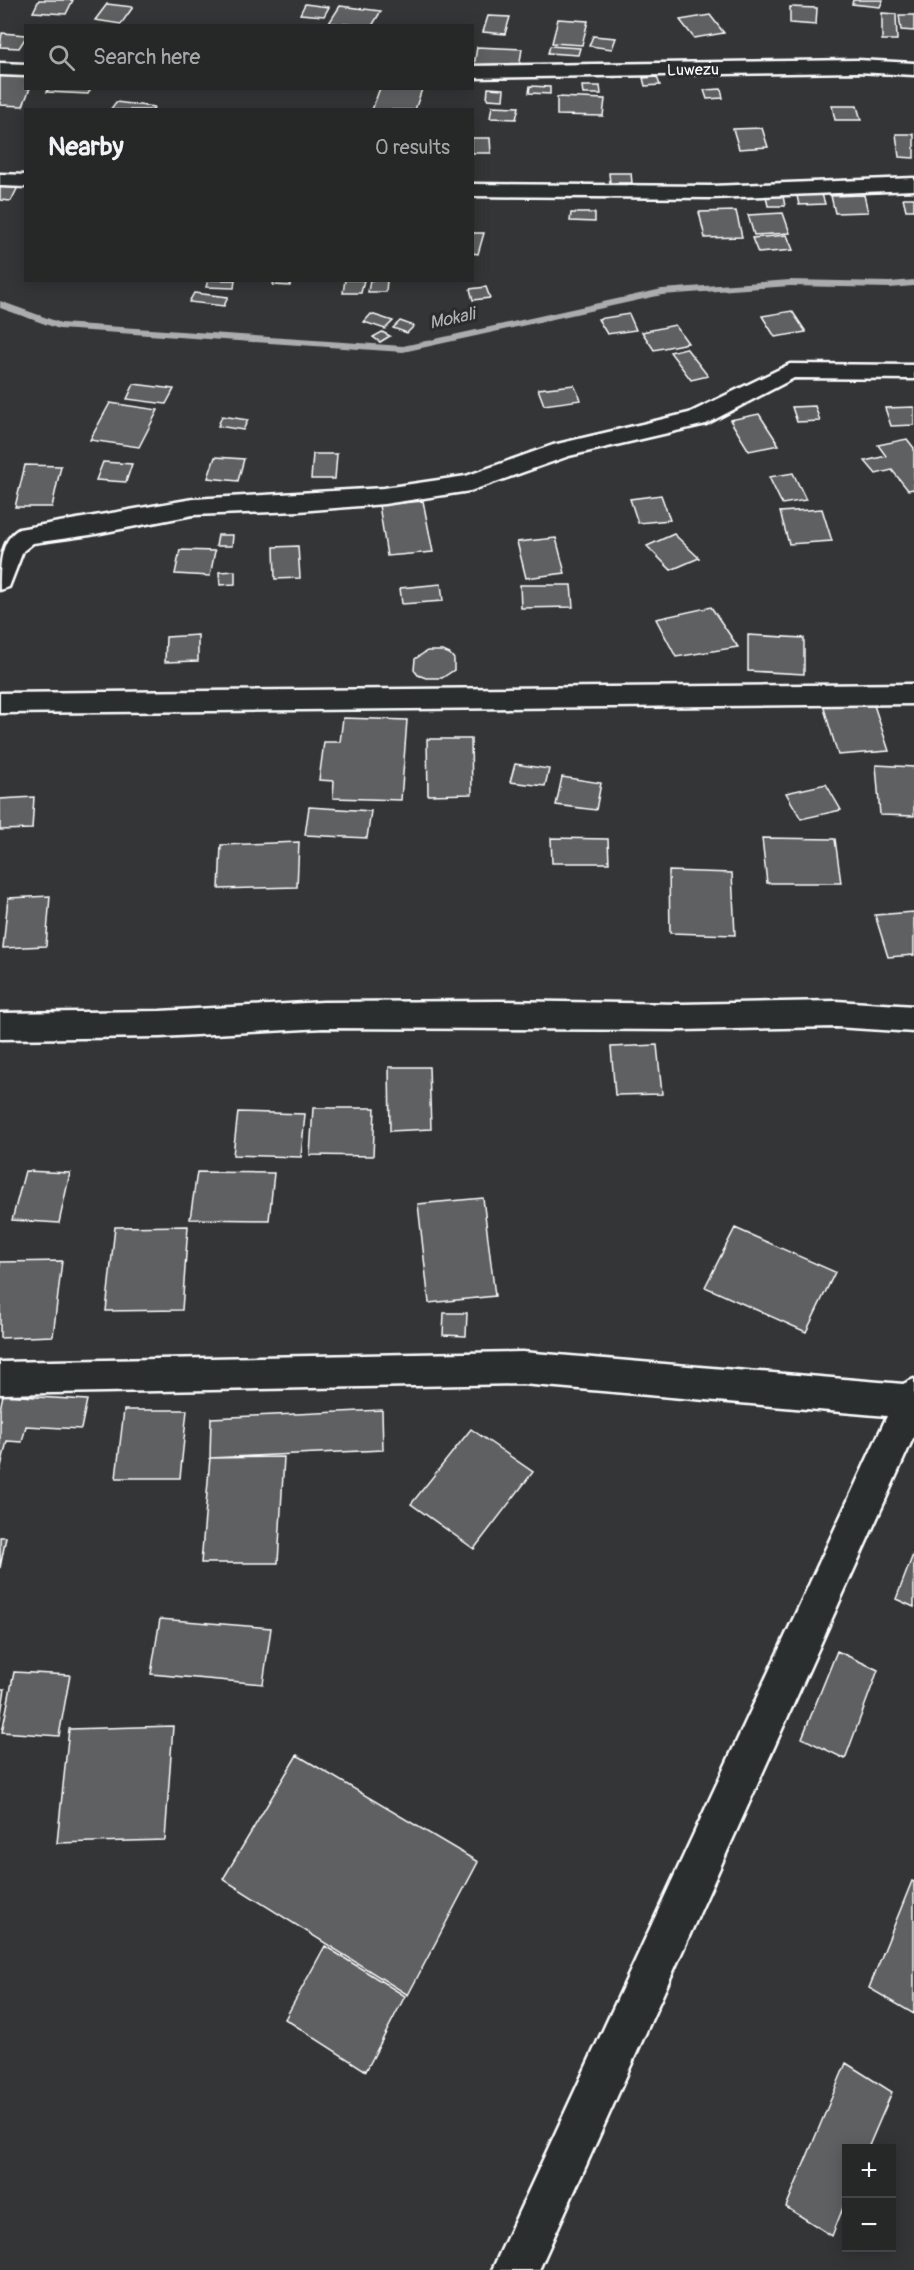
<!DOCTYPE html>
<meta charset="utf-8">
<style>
:root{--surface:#262828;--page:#323434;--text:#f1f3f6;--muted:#a4a6a8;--line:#424445}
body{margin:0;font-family:Pangolin,sans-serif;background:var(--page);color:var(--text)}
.controls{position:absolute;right:18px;bottom:18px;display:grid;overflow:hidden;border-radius:0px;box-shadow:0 3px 15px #0003}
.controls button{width:54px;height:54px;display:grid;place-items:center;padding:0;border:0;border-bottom:2px solid var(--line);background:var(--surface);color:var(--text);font:30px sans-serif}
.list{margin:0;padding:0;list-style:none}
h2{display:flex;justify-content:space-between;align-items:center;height:78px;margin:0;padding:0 24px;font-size:26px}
h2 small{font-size:20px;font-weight:400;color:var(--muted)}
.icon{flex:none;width:33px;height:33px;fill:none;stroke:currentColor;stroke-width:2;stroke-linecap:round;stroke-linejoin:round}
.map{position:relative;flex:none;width:914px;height:2270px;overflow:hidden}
.search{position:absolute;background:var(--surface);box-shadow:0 3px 15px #0003;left:24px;top:24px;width:450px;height:66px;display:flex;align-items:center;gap:15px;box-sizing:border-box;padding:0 21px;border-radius:0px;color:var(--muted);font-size:22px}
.panel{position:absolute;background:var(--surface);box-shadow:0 3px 15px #0003;left:24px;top:108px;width:450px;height:174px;border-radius:0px}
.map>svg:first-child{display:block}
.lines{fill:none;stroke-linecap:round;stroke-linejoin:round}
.stream{fill:#abacad;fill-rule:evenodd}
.building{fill:#5f6162;stroke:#fff;stroke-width:1.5}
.street-casing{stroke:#fff;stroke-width:5}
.street{fill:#2a2d2e;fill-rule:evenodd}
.labels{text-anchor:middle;stroke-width:6;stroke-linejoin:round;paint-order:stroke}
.far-street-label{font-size:16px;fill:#fff;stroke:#2a2d2e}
.far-water-label{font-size:18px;font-style:italic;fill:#b2b3b4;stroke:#2a2d2e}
</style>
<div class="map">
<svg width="914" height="2270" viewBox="0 0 914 2270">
<rect width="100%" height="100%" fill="#333536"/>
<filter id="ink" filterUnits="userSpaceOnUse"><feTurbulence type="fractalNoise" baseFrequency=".0167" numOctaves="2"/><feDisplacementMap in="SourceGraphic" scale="12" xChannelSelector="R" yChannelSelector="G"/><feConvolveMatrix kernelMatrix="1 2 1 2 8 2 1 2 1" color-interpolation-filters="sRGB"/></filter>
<g filter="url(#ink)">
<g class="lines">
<path class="stream" d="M790 280 890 282 914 280V286L890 288 790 286 662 295 403 352 59 329 0 308V301L61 323 403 346 662 289Z"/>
</g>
<path class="building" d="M39 0H73L66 14 33 12Z
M853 0H883L880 7 852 4Z
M107 4 133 7 121 24 95 20Z
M305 4 329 7 324 16 300 14Z
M340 6 381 11 372 26 329 23Z
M790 7 817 8 816 25 790 23Z
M882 13 896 14 897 40H882Z
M710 15 724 33 694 38 680 20Z
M899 15H914V31L901 30Z
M488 16 510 17 505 34 483 32Z
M558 19 588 21 582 45 552 43Z
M2 33 26 35V37L19 48 0 47Z
M593 36 616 38 612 49 589 46Z
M550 46 580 48 578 55 548 53Z
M477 47 522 49 519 68 474 66Z
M0 76 26 77V88H30L23 106 0 105Z
M657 77 660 85 645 86 643 78Z
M530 86 550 87V94L529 93Z
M582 86H600L601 94H583Z
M49 88H91L88 94 47 92Z
M380 88H419L422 89 415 110H372Z
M488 88 504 89 503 100 487 99Z
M721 89 723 98 707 99 704 90Z
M557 97 605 99 603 116 557 115Z
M116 102 154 107 153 110H110Z
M492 106 519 107 516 119 490 118Z
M832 106H857L861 120H835Z
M762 128 768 147 739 149 733 129Z
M896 134H914V158L899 157Z
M472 138H490L491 153H472Z
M609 173H631L632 183H610Z
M0 184 19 185 11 201 0 200Z
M822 194 825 204 799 205 797 196Z
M864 195 868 212 835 213 831 196Z
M766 196H783L785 206H768Z
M903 198H914V210H906Z
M736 211 742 237 705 238 699 212Z
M571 213H595V222L570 221Z
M783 213 790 233 754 235 748 215Z
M472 233H484L478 254 472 253Z
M787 235 793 250 758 253 752 238Z
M208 280H235L234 288 206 287Z
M274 280H291L290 286 273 285Z
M345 280H364L361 293H343Z
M370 280H387L386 292H368Z
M486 287 490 298 473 300 470 289Z
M194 293 228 297 224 306 189 302Z
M792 311 806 332 775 337 762 316Z
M371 314 393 321 385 329 364 322Z
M629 314 636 330 607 334 598 319Z
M400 321 414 326 407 333 393 328Z
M675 325 688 343 654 350 642 332Z
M382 332 390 336 380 342 373 337Z
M686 348 708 376 691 380 670 352Z
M134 384 174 389 166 404 127 399Z
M574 385 581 400 544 405 538 389Z
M110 403 158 410 139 447 90 440Z
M815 406 820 421 797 422 792 407Z
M914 407V425L891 426 885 408Z
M759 414 779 445 749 451 730 420Z
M222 416 248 420 243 430 218 426Z
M907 439 914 448V489L908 490 892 470 876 474 865 461 886 456 878 445Z
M313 454H337L335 479H311Z
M215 457 244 459 238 481 208 478Z
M103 462 132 464 126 482 96 480Z
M25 465 61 466 52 507H15Z
M793 473 806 500 782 504 769 477Z
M661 495 670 520 638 523 630 499Z
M423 501 433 552 387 556 379 505Z
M822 509 832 541 789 544 780 512Z
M674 534 699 558 671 570 647 546Z
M218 535H233L232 546H216Z
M556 538 565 573 526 578 517 542Z
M298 546 300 578 275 579 274 547Z
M180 550 215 551 210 576 175 574Z
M235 571V584L220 585 219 572Z
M441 584 443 601 402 604 400 588Z
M520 585H571L573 607 521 608Z
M711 607 738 647 676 657 656 619Z
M198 635V661L165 662 166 637Z
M748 635 804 638V674L748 671Z
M427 651H443L450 654 454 659V670L442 678H426L418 675 414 670 415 659Z
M873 702 889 751 838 755 823 705Z
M343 718 407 720 401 800 333 798 334 781 319 780 324 742H340Z
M427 739H471L472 794 428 795Z
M515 764 549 769 545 786 510 782Z
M876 765 914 767V816L880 815Z
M562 777 601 783 596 810 556 805Z
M826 784 841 810 801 819 786 793Z
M34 797 32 829 0 830V799Z
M309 807 371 811 367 838 305 835Z
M551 838 608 839 609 863H552Z
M762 838 835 839 841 883H767Z
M299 842 297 887 219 889 221 845Z
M669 871 732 873 735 935 670 933Z
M50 896 46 946 3 948 8 898Z
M914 912V955L888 957 875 915Z
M657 1045 662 1094 615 1095 611 1047Z
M389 1067H429L431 1129 390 1131Z
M313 1108H375L373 1156 310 1155Z
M238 1112 305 1114 301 1157 233 1155Z
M25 1171 70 1173 59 1223 12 1220Z
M197 1172 274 1173 269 1220 190 1219Z
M483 1198 495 1296 429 1303 418 1204Z
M188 1226 182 1310 106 1311 115 1227Z
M735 1228 835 1272 806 1332 705 1287Z
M62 1261 53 1336 0 1338V1262Z
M444 1313H467L466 1336 443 1335Z
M3 1395 87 1400 81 1429 26 1426 22 1442 7 1441 0 1471V1409Z
M124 1410H187L180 1478H116Z
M382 1410 383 1450 210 1458 211 1418Z
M471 1429 533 1472 474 1549 411 1504Z
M284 1457 278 1563H201L210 1458Z
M0 1537H6L0 1568Z
M914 1552V1607L896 1599Z
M160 1619 271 1628 263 1684 151 1674Z
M837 1651 878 1670 845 1759 802 1738Z
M14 1672 70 1675 59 1736 2 1732Z
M0 1689H5L0 1720Z
M173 1726 165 1840 57 1843 69 1729Z
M297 1755 478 1862 408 1995 223 1879Z
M912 1881 914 1882V2014L869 1988Z
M325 1946 405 1996 366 2071 285 2019Z
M846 2063 892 2092 868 2148H846V2200L832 2236 786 2207Z"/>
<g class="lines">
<defs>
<path id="street" d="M857 60 914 63V75L857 72 472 78V66Z
M0 63 26 64V76L0 75Z
M0 174 26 175V187L0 186Z
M914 178V190L711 198 472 196V184L711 186Z
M790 364 914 365V379L794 378 706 424 569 456 470 491 384 504 299 511 193 515 90 535 33 543 23 551 9 587 0 590C0 566 0 540 19 529L193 499 384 488 466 476 553 445 689 413Z
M914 684V704L0 713V693Z
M500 1001 681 1004 836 1001 914 1006V1032L836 1027 681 1030 323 1028 160 1037 0 1039V1013L160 1011 323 1002Z
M522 1352 903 1384 914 1379V1436L539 2270H492L887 1416 522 1384 0 1394V1362Z"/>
</defs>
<use href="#street" class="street-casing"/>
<use href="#street" class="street"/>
</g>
</g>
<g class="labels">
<g class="far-street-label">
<text transform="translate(693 69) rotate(-1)" y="6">Luwezu</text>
</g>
<g class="far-water-label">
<text transform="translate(452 318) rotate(-12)" y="6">Mokali</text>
</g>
</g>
</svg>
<div class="controls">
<button>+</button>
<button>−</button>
</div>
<div class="search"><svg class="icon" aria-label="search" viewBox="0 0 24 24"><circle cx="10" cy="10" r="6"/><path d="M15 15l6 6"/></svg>Search here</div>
<section class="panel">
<h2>Nearby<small>0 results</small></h2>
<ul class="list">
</ul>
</section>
</div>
